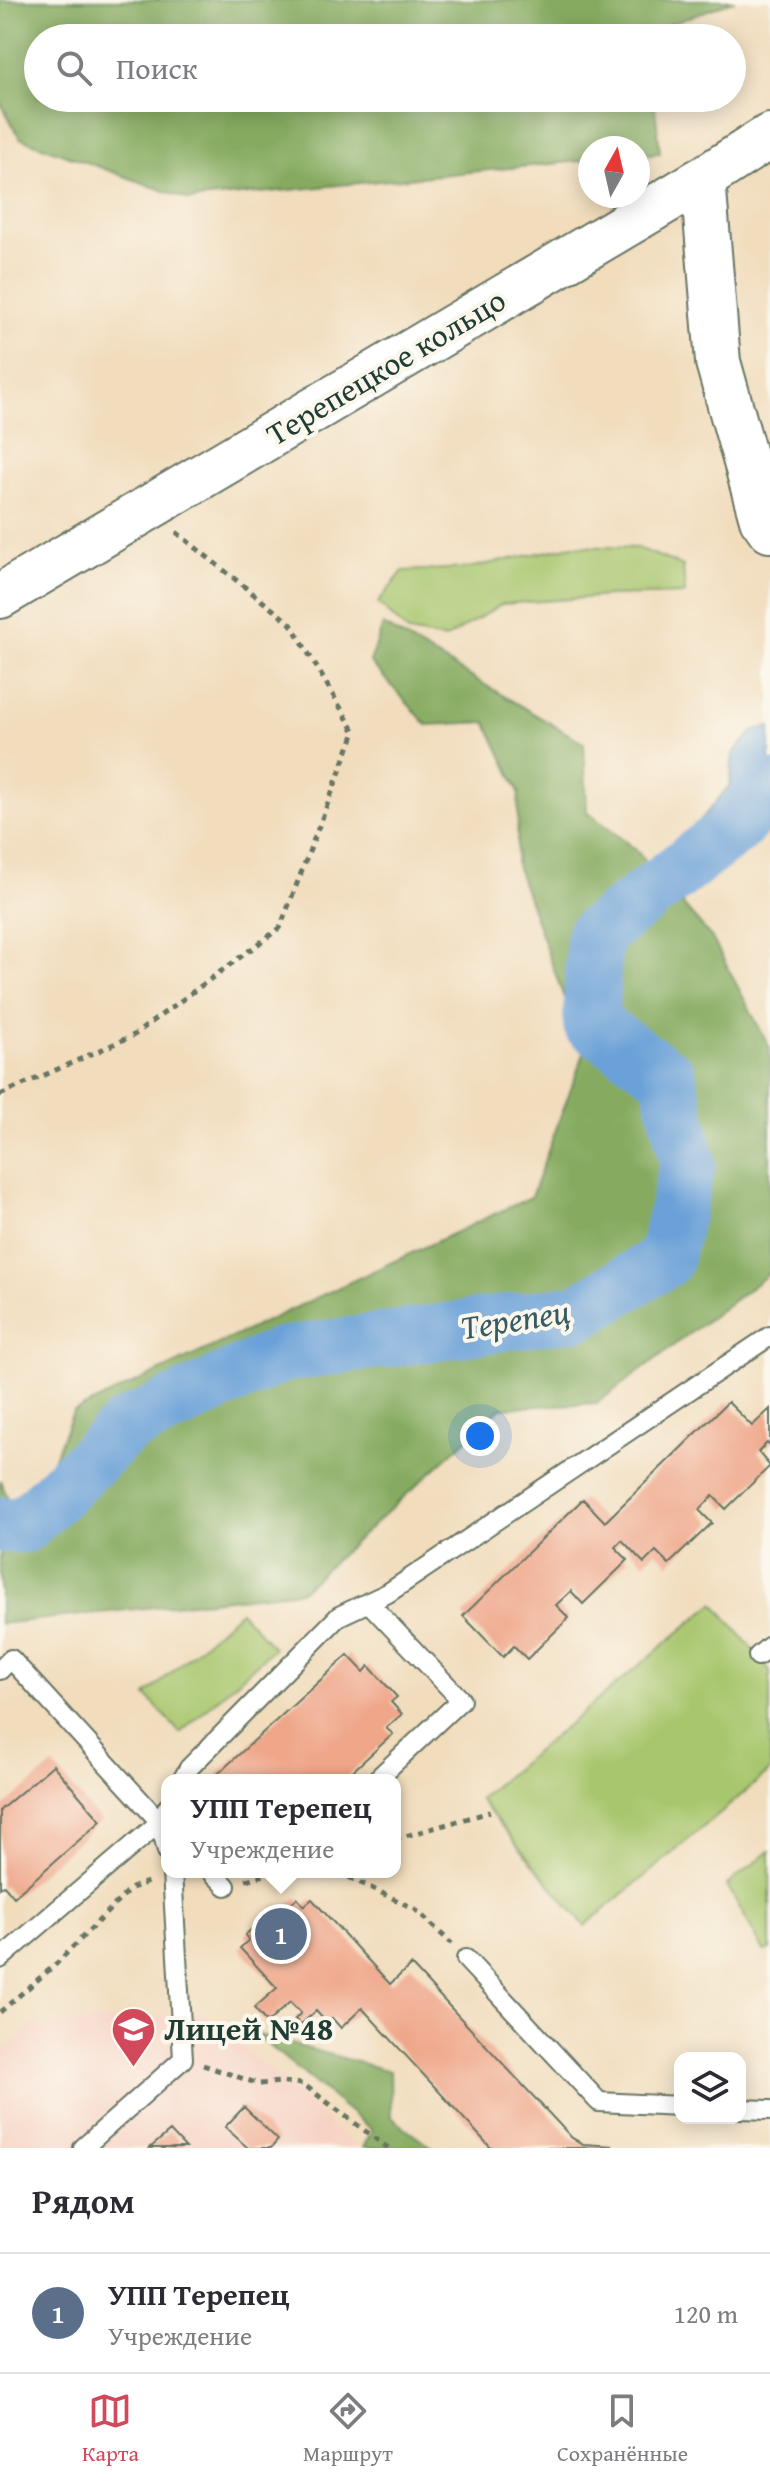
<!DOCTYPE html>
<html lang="ru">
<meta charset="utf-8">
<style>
:root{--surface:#fff;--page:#f2f2f3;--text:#2b2b33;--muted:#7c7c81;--line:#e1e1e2;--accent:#d1495b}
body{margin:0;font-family:"Gentium Book Plus",serif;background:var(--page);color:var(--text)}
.controls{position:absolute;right:24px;bottom:24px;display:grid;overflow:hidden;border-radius:16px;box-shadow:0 4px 20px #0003}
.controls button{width:72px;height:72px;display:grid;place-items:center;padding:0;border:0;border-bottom:2px solid var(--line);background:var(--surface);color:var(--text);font:40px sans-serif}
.compass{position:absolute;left:578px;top:136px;width:72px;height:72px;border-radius:50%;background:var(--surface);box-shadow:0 4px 20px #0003;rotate:8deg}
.you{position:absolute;left:480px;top:1436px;width:28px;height:28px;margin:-20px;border:6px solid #fff;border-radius:50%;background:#1a73e8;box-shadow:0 0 0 12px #1a73e833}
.badge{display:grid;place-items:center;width:52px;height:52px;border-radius:50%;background:var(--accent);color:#fff;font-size:26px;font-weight:700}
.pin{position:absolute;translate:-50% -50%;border:4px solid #fff;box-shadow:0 2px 8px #0006}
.popup{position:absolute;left:161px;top:1774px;width:240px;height:104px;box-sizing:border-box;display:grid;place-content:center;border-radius:16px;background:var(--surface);filter:drop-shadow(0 2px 6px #0005);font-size:26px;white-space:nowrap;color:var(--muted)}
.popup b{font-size:30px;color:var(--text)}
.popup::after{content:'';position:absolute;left:50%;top:100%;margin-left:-16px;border:16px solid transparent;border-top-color:var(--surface)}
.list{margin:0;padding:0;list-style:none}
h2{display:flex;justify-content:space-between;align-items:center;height:104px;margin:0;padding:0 32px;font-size:34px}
h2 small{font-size:26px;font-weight:400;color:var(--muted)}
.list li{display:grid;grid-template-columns:52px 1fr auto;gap:24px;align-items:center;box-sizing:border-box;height:120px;padding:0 32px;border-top:2px solid var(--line)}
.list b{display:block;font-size:30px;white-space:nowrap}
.list p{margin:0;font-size:26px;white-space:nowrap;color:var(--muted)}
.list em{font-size:26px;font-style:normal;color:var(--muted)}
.icon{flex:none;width:44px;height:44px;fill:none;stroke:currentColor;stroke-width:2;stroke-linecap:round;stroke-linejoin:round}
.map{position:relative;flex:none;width:770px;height:2148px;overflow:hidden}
.search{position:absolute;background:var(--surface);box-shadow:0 4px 20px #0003;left:24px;right:24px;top:24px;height:88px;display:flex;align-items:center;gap:20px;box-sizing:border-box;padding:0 28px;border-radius:44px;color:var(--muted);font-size:30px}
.sheet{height:224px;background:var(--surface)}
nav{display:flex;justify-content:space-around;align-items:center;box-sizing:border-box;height:112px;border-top:2px solid var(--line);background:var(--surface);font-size:22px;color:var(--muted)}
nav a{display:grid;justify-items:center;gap:4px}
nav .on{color:var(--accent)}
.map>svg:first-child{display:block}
.built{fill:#f6d2c3}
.green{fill:#a8c66d;stroke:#648250;stroke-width:2}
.forest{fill:#86ab60;stroke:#52744a;stroke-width:2}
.water{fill:#6aa1d8;stroke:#446f86;stroke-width:2}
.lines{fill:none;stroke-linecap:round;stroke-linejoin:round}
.river{stroke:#6aa1d8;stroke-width:56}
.building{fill:#efa689}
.lane-casing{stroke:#687564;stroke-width:22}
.secondary-casing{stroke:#687564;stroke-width:48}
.path{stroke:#687564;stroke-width:5;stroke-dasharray:6 6;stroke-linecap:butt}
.lane{stroke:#fff;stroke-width:18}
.secondary{stroke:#fff;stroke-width:44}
.labels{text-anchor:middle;stroke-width:8;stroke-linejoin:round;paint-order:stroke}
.street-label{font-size:32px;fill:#1f3d34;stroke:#fbf7ec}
.poi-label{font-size:32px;font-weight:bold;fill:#1f3d34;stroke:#fbf7ec;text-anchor:start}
.water-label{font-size:34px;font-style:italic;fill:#365b65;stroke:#fbf7ec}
</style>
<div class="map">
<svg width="770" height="2148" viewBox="0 0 770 2148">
<rect width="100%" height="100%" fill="#fbf7ec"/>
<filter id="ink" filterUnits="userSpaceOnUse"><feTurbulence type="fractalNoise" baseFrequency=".0125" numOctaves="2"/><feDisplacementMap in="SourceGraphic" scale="16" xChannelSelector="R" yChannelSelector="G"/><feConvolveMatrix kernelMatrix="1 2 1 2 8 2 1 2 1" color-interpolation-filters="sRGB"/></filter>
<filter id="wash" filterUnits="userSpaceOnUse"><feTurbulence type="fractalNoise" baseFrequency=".006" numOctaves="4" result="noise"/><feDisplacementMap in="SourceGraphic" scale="32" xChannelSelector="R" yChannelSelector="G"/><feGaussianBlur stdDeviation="1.8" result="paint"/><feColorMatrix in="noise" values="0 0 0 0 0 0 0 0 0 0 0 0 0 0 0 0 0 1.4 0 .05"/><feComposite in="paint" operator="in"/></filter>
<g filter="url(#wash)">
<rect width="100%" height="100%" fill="#f1dcbc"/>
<path class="built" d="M203 2012 358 2148H0V2054L32 2026Z"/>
<path class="green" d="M572 546 638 548 683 566 685 594 610 596 502 604 445 639 408 632 378 603 403 571 468 568Z
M714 1603 770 1670V1771L585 1926 479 1799Z
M240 1611 274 1648 180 1733 146 1695Z
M770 1851V1950L764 1951 727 1885Z"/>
<path class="forest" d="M0 0H735L647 33 648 38H38V98H654L660 153 638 155V148H590V160L189 200 20 138 0 102Z
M383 625 584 743 587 812 635 849 712 938 770 1048V1273L597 1403 501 1408 301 1591 0 1624V1480L23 1532 73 1412 531 1197 584 1053 516 865 519 792 486 722 427 725 370 662Z
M255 2034 390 2071 391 2117 433 2148H363L372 2130Z"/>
<path class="water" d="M770 727V818L664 882 678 847 730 785 733 753 755 730Z"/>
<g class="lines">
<path class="river" d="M0 1525H24L126 1427 281 1355 579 1312 665 1260 688 1163 668 1076 591 1024 594 936 736 827 770 788"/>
</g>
<g id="blocks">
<path class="building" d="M728 1402 752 1426 770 1409V1446L767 1443 758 1452 770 1466 726 1509 713 1496 699 1510 712 1523 669 1564 656 1551 644 1563 622 1540 615 1547 628 1560 583 1604 571 1591 556 1605 569 1618 527 1659 514 1646 503 1657 463 1616 583 1499 605 1522Z
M348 1655 364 1672 369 1666 397 1697 391 1702 402 1714 386 1728 393 1734 343 1780H211Z
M53 1765 101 1821 14 1897 4 1885 0 1888V1810Z
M297 1898 304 1906 312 1899 390 1984 411 1965 572 2138 583 2144 612 2146V2148H491L362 2008 341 2028 332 2018 327 2023 316 2011 300 2025 295 2019 301 2013 290 2002 267 2023 254 2008 277 1988 240 1948 249 1940 245 1935 279 1905 284 1910Z
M244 2107 278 2140 271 2148H248L225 2127Z
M170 2131 186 2148H150Z"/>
</g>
</g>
<g filter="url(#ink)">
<use href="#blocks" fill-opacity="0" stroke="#687564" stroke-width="2"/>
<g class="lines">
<defs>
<path id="lane" d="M368 1602 461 1700 376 1780
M758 1656 770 1646
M0 1670 11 1659 160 1822 167 1851
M182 1780 189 1768 339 1616 388 1593 770 1336
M212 1872 226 1886
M0 1959 160 1822 167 1808
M466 1959 599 2102 680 2106
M740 2109 770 2110
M83 2148 183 2059 172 1872"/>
<path id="secondary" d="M703 179 718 362 762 519 770 530
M0 596 703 179 770 136"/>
</defs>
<use href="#lane" class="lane-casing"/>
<use href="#secondary" class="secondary-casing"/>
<path class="path" d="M0 1095 134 1035 280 928 355 732 291 624 176 532
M395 1839 490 1812
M338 1872 415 1909 452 1944
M246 1880 276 1872
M0 2012 56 1964 131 1888 151 1881
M203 2065 259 2084 281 2082 303 2084 388 2148"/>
<use href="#lane" class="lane"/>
<use href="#secondary" class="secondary"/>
</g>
</g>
<defs>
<symbol id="school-pin" viewBox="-11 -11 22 30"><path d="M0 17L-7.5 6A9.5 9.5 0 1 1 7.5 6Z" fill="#d1495b" stroke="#fbf7ec"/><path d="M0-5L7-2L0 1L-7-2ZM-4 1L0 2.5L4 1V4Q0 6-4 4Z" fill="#fff"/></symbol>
</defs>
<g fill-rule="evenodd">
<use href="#school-pin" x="108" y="2004" width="51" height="69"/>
</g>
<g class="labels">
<g class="street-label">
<text transform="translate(386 367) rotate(-31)" y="11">Терепецкое кольцо</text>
</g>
<g class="poi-label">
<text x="164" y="2040">Лицей №48</text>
</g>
<g class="water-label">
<text transform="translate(515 1319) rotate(-9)" y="12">Терепец</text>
</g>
</g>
</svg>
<div class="controls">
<button><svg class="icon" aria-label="layers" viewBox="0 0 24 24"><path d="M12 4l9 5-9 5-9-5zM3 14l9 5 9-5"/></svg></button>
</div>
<svg class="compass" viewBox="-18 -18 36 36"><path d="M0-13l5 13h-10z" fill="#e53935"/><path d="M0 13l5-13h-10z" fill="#7c7c81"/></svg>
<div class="you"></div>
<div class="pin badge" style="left:281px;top:1934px;background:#5c6f8a">1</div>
<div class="popup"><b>УПП Терепец</b>Учреждение</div>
<div class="search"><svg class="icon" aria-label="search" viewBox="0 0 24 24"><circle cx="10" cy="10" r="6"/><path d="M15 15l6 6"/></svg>Поиск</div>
</div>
<section class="sheet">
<h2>Рядом<small></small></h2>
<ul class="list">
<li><span class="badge" style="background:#5c6f8a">1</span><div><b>УПП Терепец</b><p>Учреждение</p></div><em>120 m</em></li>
</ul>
</section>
<nav>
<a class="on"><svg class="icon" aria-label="map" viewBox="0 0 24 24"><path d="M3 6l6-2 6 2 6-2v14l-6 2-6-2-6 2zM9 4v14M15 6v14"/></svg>Карта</a>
<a><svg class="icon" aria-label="directions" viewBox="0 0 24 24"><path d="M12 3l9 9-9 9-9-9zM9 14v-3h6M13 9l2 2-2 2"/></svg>Маршрут</a>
<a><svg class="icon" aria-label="saved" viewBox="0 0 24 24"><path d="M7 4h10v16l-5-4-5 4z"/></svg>Сохранённые</a>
</nav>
